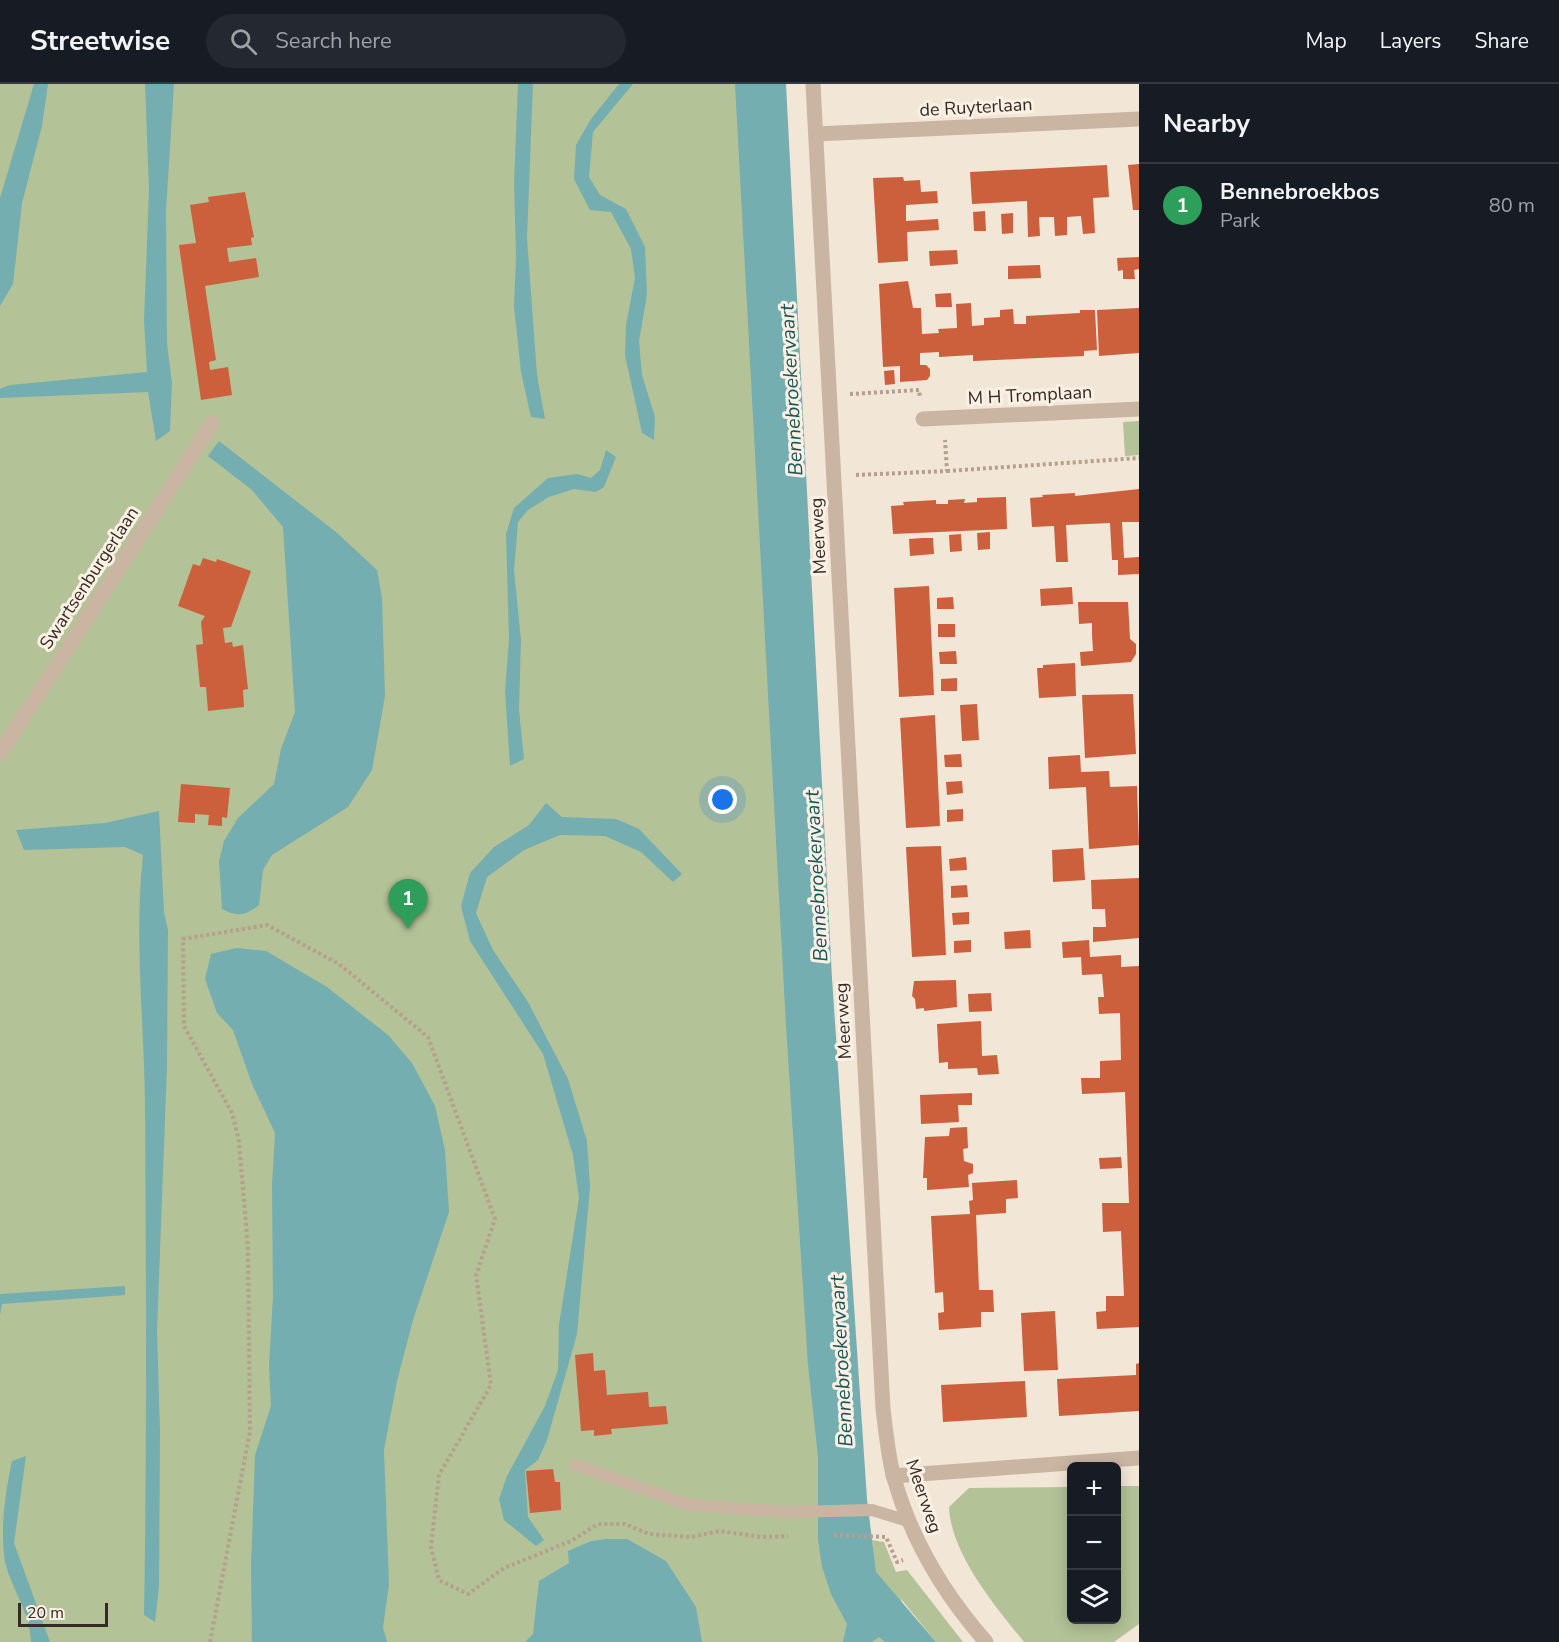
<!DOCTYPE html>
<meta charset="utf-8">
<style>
:root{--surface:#171b24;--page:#242831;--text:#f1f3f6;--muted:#9ea1a6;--line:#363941;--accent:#90abaf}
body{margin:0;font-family:"Nunito Sans",sans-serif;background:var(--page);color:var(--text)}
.controls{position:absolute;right:18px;bottom:18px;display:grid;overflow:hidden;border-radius:9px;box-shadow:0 3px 15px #0003}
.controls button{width:54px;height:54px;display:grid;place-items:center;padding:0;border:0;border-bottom:2px solid var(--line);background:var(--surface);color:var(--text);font:30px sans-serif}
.scale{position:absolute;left:18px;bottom:15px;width:90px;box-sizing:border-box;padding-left:6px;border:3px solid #352a25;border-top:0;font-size:16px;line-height:21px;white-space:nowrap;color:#352a25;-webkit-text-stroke:4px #faf0e4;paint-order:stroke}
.you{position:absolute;left:723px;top:716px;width:21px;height:21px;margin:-15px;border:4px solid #fff;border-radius:50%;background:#1a73e8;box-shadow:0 0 0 9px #1a73e833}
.badge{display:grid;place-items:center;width:39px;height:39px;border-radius:50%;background:var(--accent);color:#fff;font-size:20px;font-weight:700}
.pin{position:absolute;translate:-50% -50px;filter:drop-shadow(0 2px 3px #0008)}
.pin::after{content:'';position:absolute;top:32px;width:21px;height:18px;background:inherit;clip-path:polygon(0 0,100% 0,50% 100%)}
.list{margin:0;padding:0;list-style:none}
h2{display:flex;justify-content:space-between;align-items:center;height:78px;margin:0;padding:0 24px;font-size:26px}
h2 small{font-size:20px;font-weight:400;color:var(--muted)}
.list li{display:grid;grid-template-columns:39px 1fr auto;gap:18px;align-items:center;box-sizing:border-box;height:84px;padding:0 24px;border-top:2px solid var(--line)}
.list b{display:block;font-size:22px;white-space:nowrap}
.list p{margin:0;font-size:20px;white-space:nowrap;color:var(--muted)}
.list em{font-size:20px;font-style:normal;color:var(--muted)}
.icon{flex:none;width:33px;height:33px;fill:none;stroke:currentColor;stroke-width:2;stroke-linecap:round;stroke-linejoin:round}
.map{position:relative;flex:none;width:1139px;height:1558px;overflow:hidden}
header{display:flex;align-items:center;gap:36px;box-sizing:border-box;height:84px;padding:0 30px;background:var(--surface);border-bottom:2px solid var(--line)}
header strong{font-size:28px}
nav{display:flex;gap:33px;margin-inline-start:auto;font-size:21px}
.search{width:420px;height:54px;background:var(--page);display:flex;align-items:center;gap:15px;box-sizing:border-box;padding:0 21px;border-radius:33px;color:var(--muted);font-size:22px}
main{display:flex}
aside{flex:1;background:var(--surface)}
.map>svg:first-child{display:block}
.green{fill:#b3c297}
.water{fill:#75aeb0}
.building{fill:#cc5f3c}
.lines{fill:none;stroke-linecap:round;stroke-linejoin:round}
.path{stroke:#b69f8d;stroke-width:4;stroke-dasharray:3 3;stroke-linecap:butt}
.service{stroke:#cab5a3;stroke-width:12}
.minor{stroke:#cab5a3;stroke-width:15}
.tertiary{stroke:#cab5a3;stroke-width:15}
.labels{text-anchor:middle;stroke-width:6;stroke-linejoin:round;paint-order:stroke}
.street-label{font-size:18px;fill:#352a25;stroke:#faf0e4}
.water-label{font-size:20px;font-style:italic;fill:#195458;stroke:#faf0e4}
</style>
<header>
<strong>Streetwise</strong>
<div class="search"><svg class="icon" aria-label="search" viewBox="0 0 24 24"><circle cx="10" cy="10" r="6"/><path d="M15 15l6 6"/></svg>Search here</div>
<nav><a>Map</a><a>Layers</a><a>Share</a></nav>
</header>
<main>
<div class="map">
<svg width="1139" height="1558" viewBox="0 0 1139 1558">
<rect width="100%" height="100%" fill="#f2e6d7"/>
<path class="green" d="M0 0H771L835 1308 874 1476 872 1456 884 1458 896 1488 907 1486 963 1558H936L901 1515 909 1558H0Z
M1139 337V371L1125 372 1123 338Z
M1117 1402H1139V1540L1114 1558H1024C995 1522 951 1470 949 1423L969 1404 1071 1403 1072 1536H1116Z"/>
<path class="water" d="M34 0H48L42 42 22 119 13 200 0 222V114Z
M145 0H174L166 127 167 260 172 299 170 347 156 357 148 308 0 314V305L10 301 147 288 144 237 149 106Z
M518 0H533L527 154 537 291 545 335 531 333 521 288 514 222 516 173 514 99Z
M619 0H633L593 48 589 93 600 111 626 125 645 163 647 211 639 257 642 291 655 333 654 356 642 349 625 271 626 241 635 194 631 165 611 128 590 126 574 95 576 61 591 35Z
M735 0H786L832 894 867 1415 876 1488 936 1558H885L879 1553 872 1558H843L847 1540 831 1510 822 1483 818 1455V1373L808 1281 786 942Z
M219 357 336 448 377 486 382 514 385 612 372 686 348 723 272 771 263 786 259 821C245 832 238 833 222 825L219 777 224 757 238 734 274 700 281 665 295 628 283 443 252 406 208 372Z
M606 366 616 373 604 403 596 408 574 405 549 413 528 426 518 438 514 486 521 556 519 626 524 675 510 682 505 608 509 555 506 450 514 424 548 394 577 390 591 394 600 386Z
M546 719 562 733 616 735 639 745 682 790 673 798 641 768 605 752 560 751 524 766 487 793 476 829 493 866 528 918 568 995 587 1057 590 1103 577 1250 547 1356 538 1376 525 1386 528 1433 544 1456 536 1462 504 1436 499 1415 507 1392 545 1322 558 1286 559 1241 579 1114 573 1071 543 970 470 857 461 822 470 789 494 763 529 741Z
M159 727 164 828 168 846 167 982 157 1247 160 1349 159 1502 155 1538 144 1531C147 1361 146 1190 145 1019 144 937 134 853 143 771L125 763 24 766 16 746 105 739Z
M236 864 266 867 327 903 388 951 412 979 435 1022 445 1066 449 1128 413 1236 397 1297 384 1366 389 1501 383 1543 387 1558H252L251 1482 255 1371 271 1322 269 1281 273 1213 272 1102 275 1049 252 1000 233 946 217 929 205 895 211 870Z
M125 1202V1211L2 1220 0 1231V1210Z
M26 1372 14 1459 50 1558H31C30 1528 12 1506 5 1478 0 1444 5 1410 12 1377Z
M607 1455H627L666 1477 696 1523 702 1558H525L533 1550 539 1497 569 1479 568 1467 591 1457Z"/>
<path class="building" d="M1139 80V126H1133L1128 81Z
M1107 81 1109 113 1093 114 1095 149 1083 150 1081 132 1067 133V151L1055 152 1054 133H1039L1040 152 1028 153 1027 117 972 120 970 88Z
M903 93 904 97 920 96 921 108 937 107 938 119 906 121V137L938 135 939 146 907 148 908 177 878 179 873 94Z
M245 108 254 153 251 154 252 161 227 164 229 178 256 174 259 193 205 202 216 276 209 278 210 286 228 283 232 311 201 316 179 161 196 159 190 121 209 118 208 113Z
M985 127 986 147H974L973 128Z
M1013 129V149L1002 150 1001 130Z
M957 166 958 180 930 182 929 167Z
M1139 173V185L1134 186 1135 195H1123V186L1118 187 1117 174Z
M1040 181 1041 194 1008 195V182Z
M908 197 913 224H921L922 250 939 249 938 245 957 244 956 220 971 219 972 242 984 241V234L1000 233V226L1013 225 1014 240H1026V232L1080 229V226H1095L1097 266 1084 267V272L973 277V271L939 273V268L920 269V281H926L930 285V292L927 296 900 298V282L883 283 879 200Z
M951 209 952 223H936L935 210Z
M1139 224V269L1099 272 1097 226Z
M894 286 895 300 885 301 884 287Z
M1139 405V438H1122L1124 474 1139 473V490L1118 491V476H1112L1110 439 1066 441 1068 478H1056L1054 442 1032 443 1030 414 1043 413 1042 411 1075 409V412Z
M1006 413 1007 445 893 450 891 422 904 421 903 418 936 416V420H948V416L965 415 964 419 977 418V414Z
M990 448V465L978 466 977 449Z
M961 450 962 467 950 468 949 451Z
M922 454H933L934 470 910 472 909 455Z
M203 474 216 478 217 475 251 487 231 543 223 544 225 559 232 558 233 563 243 561 248 605 243 606 244 623 208 627 206 603H200L196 561 203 560 201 538 205 532 178 522 193 480 200 482Z
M929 502 934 611 899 613 894 504Z
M1072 503 1073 520 1041 522 1040 505Z
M953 513 954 525H937V514Z
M1078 518H1128L1130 555 1136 560V570L1131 578 1081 582 1080 568 1093 567 1092 550V539L1079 540Z
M938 540H955V553H938Z
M956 567 957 580H940L939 568Z
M1075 579 1076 612 1039 614 1037 584H1043V581Z
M957 594V607H941V595Z
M1133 610 1136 670 1085 674 1082 611Z
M977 620 979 656 962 657 960 621Z
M935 631 940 742 906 744 900 634Z
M961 670 962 683H945L944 671Z
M1080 671 1081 688 1109 687 1110 703 1137 702 1139 761 1089 765 1086 703 1049 705 1048 673Z
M962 697 963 709 947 711 946 698Z
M181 700 230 704 227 734 222 733V742L208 741 209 731 195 730V739L178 738Z
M963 725V737L947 738V726Z
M941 762 946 871 912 873 906 763Z
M1083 764 1085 796 1053 798 1052 766Z
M966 773 967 786 950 787 949 775Z
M1139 794V854L1093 858V843H1106L1105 825H1092L1091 796Z
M967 801 968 813 951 814V802Z
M969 828V840L953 841 952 829Z
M1030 846 1031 864 1005 865 1004 848Z
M971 856V868L954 869V857Z
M1089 856 1090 873 1121 871V883L1139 882V1243L1097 1245 1096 1228 1106 1227V1212H1124L1121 1147 1103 1148 1102 1119H1129L1125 1008 1082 1010 1081 994H1100V977L1121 976 1120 929 1099 930 1098 913H1104L1102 890 1082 891 1081 873 1063 874 1062 858Z
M956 896 957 923 924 927V924L916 925 915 915 912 912 914 897Z
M991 909 992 927 969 928 968 910Z
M981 937 982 972 997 971 999 990 978 991 977 984 948 985V978L939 979 937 940Z
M972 1009V1021H958L959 1038 921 1040 920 1011Z
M967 1043 968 1064 963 1065 964 1077 973 1080V1089L968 1091 969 1103 927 1106V1094H923L925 1053 949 1052 950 1044Z
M1121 1073 1122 1084 1100 1085 1099 1074Z
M1017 1096 1018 1114 1006 1115V1129L976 1131 979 1206H993L994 1228H981V1243L939 1246 938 1229 944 1228 943 1208 935 1209 931 1132 970 1130 969 1117 973 1116 972 1099Z
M1055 1227 1058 1286 1024 1287 1021 1229Z
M593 1269 594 1287 605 1286 607 1311 648 1308 649 1323 666 1322 668 1340 611 1345 612 1350 594 1352V1346L581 1347 575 1271Z
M1139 1279V1327L1059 1332 1057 1295 1136 1291V1280Z
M1025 1297 1027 1333 943 1338 941 1301Z
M553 1385 555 1398H560L561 1426 530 1429 526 1387Z"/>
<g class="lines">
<path class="path" d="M850 310 919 306 920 314
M947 387 1139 374
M856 391 947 387 945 356
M834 1451 886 1453 897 1478 903 1476
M210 1558 250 1347 248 1165 239 1057 232 1029 184 942 183 855 267 841 339 880 428 953 495 1135 476 1191 491 1301 439 1391 431 1463 439 1496 468 1510 504 1484 571 1457 598 1440H625L649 1450 691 1453 719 1447 762 1453 788 1452"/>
<path class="service" d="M575 1381 689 1421 789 1428 872 1426 908 1437"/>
<path class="minor" d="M816 50 1139 35
M923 335 1139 325
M0 670 212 339
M893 1392 1139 1374"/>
<path class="tertiary" d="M813 0 883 1325C886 1348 888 1372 894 1394 911 1455 944 1510 986 1558"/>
</g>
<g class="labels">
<g class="street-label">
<text transform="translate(976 23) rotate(-3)" y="6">de Ruyterlaan</text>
<text transform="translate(1030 311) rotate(-3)" y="6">M H Tromplaan</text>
<text transform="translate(818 452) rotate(-93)" y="6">Meerweg</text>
<text transform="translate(89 494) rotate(-57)" y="6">Swartsenburgerlaan</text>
<text transform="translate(843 937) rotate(-93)" y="6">Meerweg</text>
<text transform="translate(924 1412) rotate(71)" y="6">Meerweg</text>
</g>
<g class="water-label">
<text transform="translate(791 306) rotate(-93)" y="7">Bennebroekervaart</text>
<text transform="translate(816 792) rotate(-93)" y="7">Bennebroekervaart</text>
<text transform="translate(841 1277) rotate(-93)" y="7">Bennebroekervaart</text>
</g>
</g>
</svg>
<div class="controls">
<button>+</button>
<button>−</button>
<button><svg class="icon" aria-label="layers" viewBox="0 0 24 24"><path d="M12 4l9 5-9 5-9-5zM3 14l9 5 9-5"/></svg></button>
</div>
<div class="scale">20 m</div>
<div class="you"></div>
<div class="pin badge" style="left:408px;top:845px;background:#2e9e5b">1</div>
</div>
<aside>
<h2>Nearby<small></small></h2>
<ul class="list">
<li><span class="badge" style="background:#2e9e5b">1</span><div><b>Bennebroekbos</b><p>Park</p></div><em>80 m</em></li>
</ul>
</aside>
</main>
